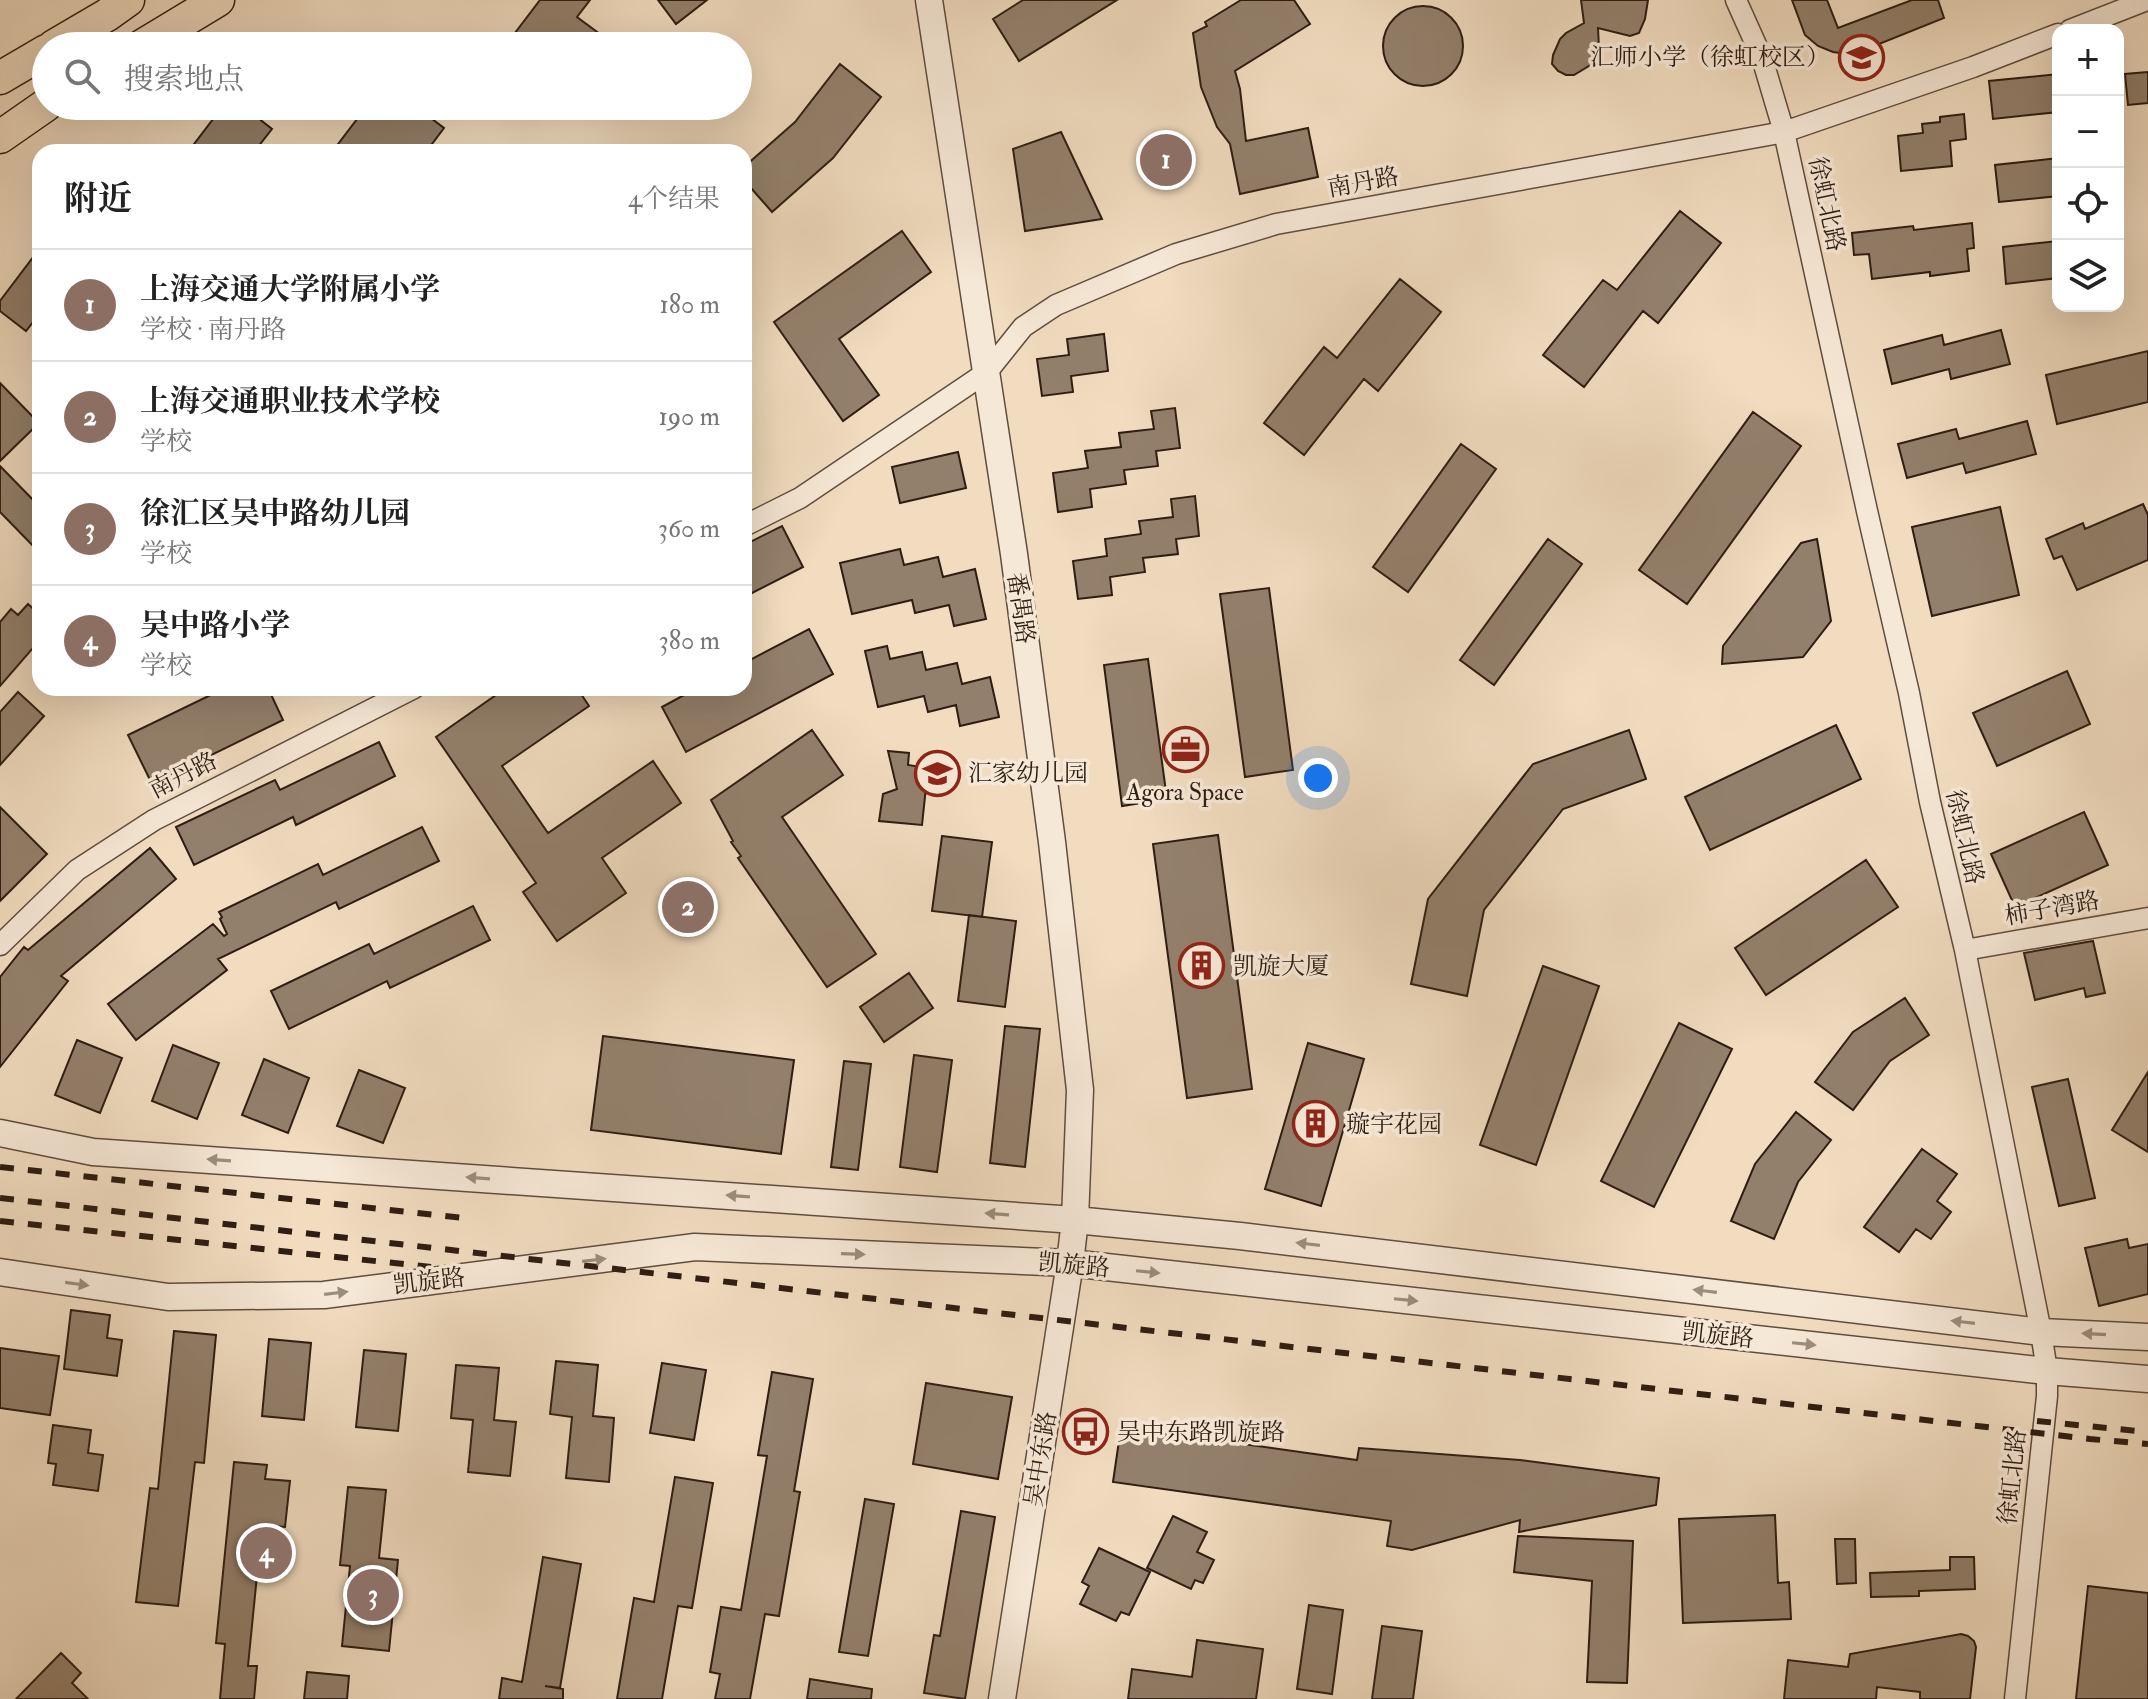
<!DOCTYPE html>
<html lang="zh">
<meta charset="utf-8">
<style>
:root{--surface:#fff;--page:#f2f2f2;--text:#222;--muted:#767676;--line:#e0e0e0;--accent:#0b8043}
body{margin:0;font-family:"IM FELL Double Pica","Noto Serif SC",serif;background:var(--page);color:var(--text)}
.controls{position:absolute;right:24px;top:24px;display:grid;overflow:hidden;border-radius:16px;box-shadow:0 8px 32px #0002}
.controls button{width:72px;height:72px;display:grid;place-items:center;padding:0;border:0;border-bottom:2px solid var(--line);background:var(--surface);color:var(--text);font:40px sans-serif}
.you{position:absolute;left:1318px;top:778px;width:28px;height:28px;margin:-20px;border:6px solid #fff;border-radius:50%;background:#1a73e8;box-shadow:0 0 0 12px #1a73e833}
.badge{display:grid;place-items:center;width:52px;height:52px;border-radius:50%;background:var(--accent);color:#fff;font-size:26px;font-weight:700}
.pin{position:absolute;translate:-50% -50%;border:4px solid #fff;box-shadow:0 2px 8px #0006}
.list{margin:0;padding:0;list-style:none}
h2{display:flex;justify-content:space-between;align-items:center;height:104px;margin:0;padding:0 32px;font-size:34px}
h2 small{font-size:26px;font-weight:400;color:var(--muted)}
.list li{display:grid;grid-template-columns:52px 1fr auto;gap:24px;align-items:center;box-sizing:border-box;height:112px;padding:0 32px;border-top:2px solid var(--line)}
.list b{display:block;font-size:30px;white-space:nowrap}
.list p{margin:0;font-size:26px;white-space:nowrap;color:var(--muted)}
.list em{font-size:26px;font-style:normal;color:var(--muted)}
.icon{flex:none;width:44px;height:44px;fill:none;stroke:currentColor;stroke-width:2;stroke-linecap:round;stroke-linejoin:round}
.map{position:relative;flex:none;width:2148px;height:1699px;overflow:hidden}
.search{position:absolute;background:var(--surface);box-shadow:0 8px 32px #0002;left:32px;top:32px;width:720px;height:88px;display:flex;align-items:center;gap:20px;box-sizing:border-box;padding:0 28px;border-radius:44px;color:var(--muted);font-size:30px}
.panel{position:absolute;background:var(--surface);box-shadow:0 8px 32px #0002;left:32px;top:144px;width:720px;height:552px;border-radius:24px}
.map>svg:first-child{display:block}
.building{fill:#93806c;stroke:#2e1d12;stroke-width:2}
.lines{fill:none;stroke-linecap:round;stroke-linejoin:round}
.minor-casing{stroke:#5f4d3e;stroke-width:23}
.tertiary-casing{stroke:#5f4d3e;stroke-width:29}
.primary-casing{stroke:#2e1d12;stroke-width:35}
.minor{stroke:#f6e8d6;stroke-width:20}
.tertiary{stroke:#f6e8d6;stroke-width:26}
.primary{stroke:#f1dcc0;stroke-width:32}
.rail{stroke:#2e1d12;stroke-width:6;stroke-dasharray:14 14;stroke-linecap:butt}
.oneway{fill:#9c8d7e}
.labels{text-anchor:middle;stroke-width:7;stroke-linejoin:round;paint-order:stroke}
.poi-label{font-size:24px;fill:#2e1d12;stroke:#f6e8d6;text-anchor:start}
.street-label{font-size:24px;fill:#2e1d12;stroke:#f6e8d6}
</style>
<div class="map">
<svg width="2148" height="1699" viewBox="0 0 2148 1699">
<rect width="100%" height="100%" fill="#f1dcc0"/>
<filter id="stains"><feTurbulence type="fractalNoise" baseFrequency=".0025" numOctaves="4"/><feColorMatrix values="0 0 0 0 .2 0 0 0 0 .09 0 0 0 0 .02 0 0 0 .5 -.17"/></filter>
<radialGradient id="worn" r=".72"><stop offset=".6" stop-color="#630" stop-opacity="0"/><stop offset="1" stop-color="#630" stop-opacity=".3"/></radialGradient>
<path class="building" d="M540 0H590L577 17 616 46H505Z
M658 0H707L676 24Z
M1023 0H1117L1019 61 993 19Z
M1241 0H1294L1310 24 1235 71 1240 89 1246 141 1308 128 1318 177 1240 194 1230 144 1217 127 1201 87 1193 33 1207 26 1205 22Z
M1581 0H1648L1645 19 1639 33 1630 36 1598 28 1599 48 1592 64 1574 75H1566L1558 71 1552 64 1553 55 1560 39 1566 33 1584 23Z
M1792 0H1827L1838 28 1912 0H1938L1944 18 1859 52 1847 54 1833 52 1818 46 1805 35Z
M1383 46a40 40 0 1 1 80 0a40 40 0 1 1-80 0Z
M840 64 881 97 833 158 772 212 744 180V167L795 122Z
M2148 72V103L2128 105 2125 74Z
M2058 74V112L1993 119 1989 81Z
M223 106H243L272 129 254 152H188Z
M367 106H415L444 128 426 152H332Z
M1964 114 1966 139 1950 141 1952 166 1901 171 1898 136 1923 133 1922 124 1940 122V117Z
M1061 132 1102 219 1025 231 1013 149Z
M2058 158V196L1999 202 1995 165Z
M1680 211 1721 243 1658 323 1643 311 1584 387 1543 355 1603 280 1617 290Z
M1972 223 1974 248 1967 249 1969 271 1930 276V272L1872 279 1869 254 1854 255 1852 233 1913 226 1914 230Z
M902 231 931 272 839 339 879 395 843 421 774 322Z
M2058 241V278L2006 284 2003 247Z
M40 248V313L26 331 0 311V301Z
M1400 279 1441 312 1378 391 1364 379 1304 455 1264 423 1324 347 1337 358Z
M2001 330 2010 364 1951 379 1949 369 1892 384 1884 350 1942 335 1944 345Z
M1104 334 1108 371 1071 376 1073 392 1042 396 1037 359 1069 355 1067 339Z
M2148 351V402L2057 424 2046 375Z
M0 383 39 423 0 461Z
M1175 408 1180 448 1156 451 1158 466 1124 470 1126 484 1090 489 1092 507 1058 512 1053 473 1088 468 1085 451 1121 447 1119 433 1154 429 1151 411Z
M1753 412 1801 446 1687 604 1639 570Z
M2027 421 2036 454 1966 473 1963 463 1907 478 1898 444 1956 429 1959 439Z
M1461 444 1496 469 1408 592 1373 567Z
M958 452 966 488 900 503 892 467Z
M0 466 40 507V553L0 512Z
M1195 496 1199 536 1176 539 1178 554 1143 558 1145 572 1110 577 1112 595 1078 599 1073 561 1107 556 1105 539 1141 534 1139 521 1173 517 1171 499Z
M2143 504 2148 515V560L2077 590 2062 556 2054 559 2046 539 2083 523 2085 529Z
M2000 507 2019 595 1932 616 1912 527Z
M782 526 803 567 744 597V545Z
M1548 539 1582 564 1494 685 1460 660Z
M1817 539 1831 621 1803 657 1722 664 1723 646 1801 543Z
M900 549 904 565 938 557 943 577 975 569 986 619 954 626 949 605 915 613 912 600 852 614 840 563Z
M1269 588 1293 770 1245 777 1220 594Z
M28 604 40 615V640L0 686V622L11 609 18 615Z
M809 629 833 674 686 752 662 707 697 688H744V663Z
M887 646 890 659 922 652 926 670 957 663 962 684 990 677 999 717 960 726 956 705 928 712 924 696 878 707 865 651Z
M1148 659 1167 799 1122 806 1104 665Z
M2067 671 2090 724 1997 766 1973 713Z
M225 688H268L283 720 152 784 128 735Z
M506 688H577L589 706 502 766 548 833 653 761 681 803 602 858 626 893 557 941 523 892 536 883 436 737Z
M18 692 44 716 0 765V712Z
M1836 725 1861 779 1710 850 1685 797Z
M812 730 843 775 782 817 876 954 827 987 738 858 741 856 731 842 733 841 711 800Z
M1629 730 1646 779 1563 809 1484 910 1467 996 1411 984 1428 899 1533 764Z
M379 742 395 776 296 825 293 817 194 865 176 827 275 780 280 790Z
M888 751 909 753 908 765 928 768 922 825 879 821 883 794 897 789Z
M0 807 47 854 0 901Z
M2084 812 2108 865 2015 907 1991 854Z
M422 827 439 861 339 909 336 902 218 959 227 970 136 1040 108 1004 213 924 224 936 227 934 220 919 222 917 219 912 318 864 323 875Z
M1218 835 1252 1089 1187 1098 1153 844Z
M942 836 992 842 982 917 932 911Z
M150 848 176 879 61 976 68 981 0 1067V977L24 947 28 950Z
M1866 860 1898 907 1766 995 1735 948Z
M473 906 490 940 390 988 387 981 289 1029 271 991 369 944 374 954Z
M969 915 1016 921 1005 1007 958 1001Z
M2093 941 2105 993 2086 997 2084 988 2035 1000 2024 953Z
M1543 966 1599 986 1536 1165 1480 1145Z
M909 973 933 1008 884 1042 860 1007Z
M1905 998 1929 1035 1890 1061 1853 1110 1815 1082 1853 1032Z
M1679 1023 1732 1049 1654 1207 1601 1181Z
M1005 1026 1040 1029 1025 1167 990 1163Z
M603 1036 794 1060 781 1154 591 1130Z
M77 1040 122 1058 100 1113 55 1095Z
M1308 1043 1364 1059 1321 1206 1265 1189Z
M173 1045 219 1063 197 1119 152 1101Z
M914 1055 952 1060 937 1172 900 1167Z
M264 1059 309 1078 288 1133 242 1115Z
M844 1061 871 1064 858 1170 831 1167Z
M359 1070 405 1088 383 1143 337 1126Z
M2148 1072V1152L2112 1130Z
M2068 1079 2095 1198 2059 1206 2032 1087Z
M1796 1112 1831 1140 1798 1182 1774 1239 1731 1221 1755 1164Z
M1922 1149 1957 1174 1937 1201 1951 1212 1931 1239 1916 1229 1899 1252 1864 1227Z
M2127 1239 2129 1248 2148 1244V1294L2099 1306 2085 1248Z
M71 1310 110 1315 107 1338 122 1340 117 1376 64 1369Z
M174 1331 216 1335 204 1463 195 1462 178 1606 136 1602 150 1488 158 1489Z
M269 1339 311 1343 304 1420 262 1416Z
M0 1348 59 1356 50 1415 0 1408Z
M364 1350 406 1354 398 1431 356 1427Z
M556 1361 598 1365 593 1416 614 1418 609 1482 566 1478 572 1417 550 1414Z
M662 1363 706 1370 694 1440 650 1433Z
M456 1365 499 1368 494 1420 516 1422 510 1476 468 1472 473 1420 451 1418Z
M772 1372 813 1379 794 1491 800 1492 779 1616 765 1614 750 1699H715L720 1674 710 1672 721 1607 741 1610 767 1456 758 1455Z
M926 1383 1012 1397 998 1479 913 1464Z
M53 1425 91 1430 88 1453 103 1455 98 1491 53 1485 56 1464 48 1463Z
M1121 1427 1357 1460 1359 1448 1520 1460 1659 1478 1656 1505 1519 1532 1520 1520 1412 1550 1387 1546 1391 1521 1113 1482Z
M234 1462 267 1465 265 1479 290 1481 285 1527 262 1525 248 1666H257L254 1699H220L225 1644 216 1643Z
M675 1477 713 1483 692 1608 678 1606 662 1699H617L634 1598 654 1602Z
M348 1487 386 1490 379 1558 398 1560 389 1651 342 1646 350 1566 340 1565Z
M865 1499 894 1504 868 1656 839 1652Z
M961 1511 995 1517 965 1699 924 1693 934 1635 940 1636Z
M1775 1515 1778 1583 1789 1582 1791 1619 1683 1623 1679 1519Z
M1173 1516 1207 1532 1197 1552 1214 1560 1203 1583 1195 1580 1191 1589 1147 1568Z
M1518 1536 1633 1541 1627 1683 1587 1682 1592 1581 1514 1572Z
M1835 1539H1855L1856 1583 1837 1584Z
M1099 1548 1150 1572 1129 1615 1121 1612 1116 1621 1080 1604 1089 1586 1082 1582Z
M543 1557 581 1564 560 1688 545 1686 563 1689V1699H499L502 1678 522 1682Z
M1950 1557H1974L1975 1589 1919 1591V1596L1871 1597 1870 1573 1950 1570Z
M2088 1586 2148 1593V1699H2076Z
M1309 1605 1343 1610 1332 1694 1297 1689Z
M1382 1626 1422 1631 1413 1699H1372Z
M1961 1634 1968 1636 1974 1641 1976 1647 1970 1699H1920V1692L1877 1687 1876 1699H1784L1788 1660 1848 1667 1850 1654Z
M1197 1640 1263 1649 1256 1699H1128L1132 1669 1192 1677Z
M61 1653 81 1673 72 1683 88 1699H16Z
M307 1672 349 1676 347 1699H304Z
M810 1679 872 1689 871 1699H807Z"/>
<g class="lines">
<defs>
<path id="minor" d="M1736 0 1762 58 1784 132 1867 511 1909 693 1930 802 1965 950 2041 1332 2047 1371V1396L2015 1699
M2070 30 2147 0
M744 526 800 498 987 372 1023 327 1056 305 1176 254 1276 224 1784 132 1973 67 2058 34
M0 945 77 870 154 820 414 688
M1965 950 2148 918"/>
<path id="tertiary" d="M929 0 1014 554 1052 842 1080 1090 1075 1220 1070 1263 1002 1699
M0 1133 93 1152 1075 1220 1240 1236 2041 1332 2148 1337
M0 1272 168 1297 324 1295 695 1247 1070 1263 2047 1371 2148 1379"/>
<path id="primary" d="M54 46 107 15 128 0
M142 46 218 0
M0 78 46 51
M0 137 46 105"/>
</defs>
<use href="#minor" class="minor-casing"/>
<use href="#tertiary" class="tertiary-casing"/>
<use href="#primary" class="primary-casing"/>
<use href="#minor" class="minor"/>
<use href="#tertiary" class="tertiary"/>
<use href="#primary" class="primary"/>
<path class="rail" d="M0 1167 472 1219
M0 1198 2090 1439 2148 1444
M0 1221 431 1267
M2037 1421 2148 1432"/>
</g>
<defs><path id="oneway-solid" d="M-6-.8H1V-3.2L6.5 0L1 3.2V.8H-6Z" transform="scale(2)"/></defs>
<g class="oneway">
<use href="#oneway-solid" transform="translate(219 1160) rotate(-176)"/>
<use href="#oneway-solid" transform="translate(478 1178) rotate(-176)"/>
<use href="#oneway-solid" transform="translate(738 1196) rotate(-176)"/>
<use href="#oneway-solid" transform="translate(997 1214) rotate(-176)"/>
<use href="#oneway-solid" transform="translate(1308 1244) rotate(-173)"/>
<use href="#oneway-solid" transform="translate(853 1254) rotate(2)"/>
<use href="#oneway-solid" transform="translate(594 1260) rotate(-7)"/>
<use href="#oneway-solid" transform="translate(1148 1272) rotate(6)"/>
<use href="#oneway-solid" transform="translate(77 1284) rotate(8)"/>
<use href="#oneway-solid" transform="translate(1705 1291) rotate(-173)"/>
<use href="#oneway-solid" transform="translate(336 1293) rotate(-7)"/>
<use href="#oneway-solid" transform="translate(1406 1300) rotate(6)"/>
<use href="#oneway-solid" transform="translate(1963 1322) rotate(-173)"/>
<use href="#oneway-solid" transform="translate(2094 1334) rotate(-177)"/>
<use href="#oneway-solid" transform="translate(1804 1344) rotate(6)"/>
</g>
<defs>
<symbol id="school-ring" viewBox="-11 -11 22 22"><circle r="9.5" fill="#f6e8d6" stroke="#8f2418" stroke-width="1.5"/><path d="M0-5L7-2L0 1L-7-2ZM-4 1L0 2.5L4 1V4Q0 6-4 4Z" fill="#8f2418"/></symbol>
<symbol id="office-ring" viewBox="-11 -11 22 22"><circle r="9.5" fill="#f6e8d6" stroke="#8f2418" stroke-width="1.5"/><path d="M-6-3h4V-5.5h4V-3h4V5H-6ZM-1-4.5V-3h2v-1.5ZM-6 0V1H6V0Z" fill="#8f2418"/></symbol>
<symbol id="building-ring" viewBox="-11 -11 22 22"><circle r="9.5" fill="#f6e8d6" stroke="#8f2418" stroke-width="1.5"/><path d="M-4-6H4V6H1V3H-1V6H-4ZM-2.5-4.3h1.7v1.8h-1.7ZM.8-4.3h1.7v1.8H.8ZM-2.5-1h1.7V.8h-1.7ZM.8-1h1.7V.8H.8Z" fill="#8f2418"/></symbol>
<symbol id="bus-ring" viewBox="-11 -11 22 22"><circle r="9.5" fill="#f6e8d6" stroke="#8f2418" stroke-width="1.5"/><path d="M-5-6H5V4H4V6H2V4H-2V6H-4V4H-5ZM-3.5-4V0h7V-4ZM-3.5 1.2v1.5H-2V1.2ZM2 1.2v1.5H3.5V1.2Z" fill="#8f2418"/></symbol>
</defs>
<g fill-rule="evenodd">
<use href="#school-ring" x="1836" y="32" width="51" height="51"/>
<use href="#office-ring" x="1160" y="724" width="51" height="51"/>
<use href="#school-ring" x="912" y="748" width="51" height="51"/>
<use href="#building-ring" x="1176" y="940" width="51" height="51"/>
<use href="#building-ring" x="1290" y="1098" width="51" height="51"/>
<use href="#bus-ring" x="1060" y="1406" width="51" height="51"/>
</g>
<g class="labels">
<g class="poi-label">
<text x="1830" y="65" text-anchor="end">汇师小学（徐虹校区）</text>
<text x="968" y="781">汇家幼儿园</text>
<text x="1185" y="800" text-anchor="middle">Agora Space</text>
<text x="1233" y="974">凯旋大厦</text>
<text x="1346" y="1132">璇宇花园</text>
<text x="1117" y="1440">吴中东路凯旋路</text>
</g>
<g class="street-label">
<text transform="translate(1363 182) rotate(-10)" y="8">南丹路</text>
<text transform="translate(1827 204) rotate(78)" y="8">徐虹北路</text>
<text transform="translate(1021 608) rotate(82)" y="8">番禺路</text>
<text transform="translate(183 775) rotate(-27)" y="8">南丹路</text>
<text transform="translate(1965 837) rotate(77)" y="8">徐虹北路</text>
<text transform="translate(2052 908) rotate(-10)" y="8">柿子湾路</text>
<text transform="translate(1074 1265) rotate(5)" y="8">凯旋路</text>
<text transform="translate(429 1281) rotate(-7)" y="8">凯旋路</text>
<text transform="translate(1718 1335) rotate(6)" y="8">凯旋路</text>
<text transform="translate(1040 1459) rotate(-81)" y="8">吴中东路</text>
<text transform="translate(2012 1477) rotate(-84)" y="8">徐虹北路</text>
</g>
</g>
<rect width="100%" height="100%" filter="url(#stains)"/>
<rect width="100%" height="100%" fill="url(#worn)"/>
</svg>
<div class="controls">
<button>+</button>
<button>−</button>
<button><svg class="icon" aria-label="locate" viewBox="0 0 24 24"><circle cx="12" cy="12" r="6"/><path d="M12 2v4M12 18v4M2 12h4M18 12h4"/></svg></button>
<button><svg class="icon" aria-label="layers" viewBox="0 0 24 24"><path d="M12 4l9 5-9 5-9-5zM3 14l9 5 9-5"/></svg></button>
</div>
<div class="you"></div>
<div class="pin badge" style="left:1166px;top:160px;background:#8d6e63">1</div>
<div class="pin badge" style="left:688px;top:907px;background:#8d6e63">2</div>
<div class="pin badge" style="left:373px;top:1595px;background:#8d6e63">3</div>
<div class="pin badge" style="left:266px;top:1553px;background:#8d6e63">4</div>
<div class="search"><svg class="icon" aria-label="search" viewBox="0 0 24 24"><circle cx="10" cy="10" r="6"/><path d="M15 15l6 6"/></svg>搜索地点</div>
<section class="panel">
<h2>附近<small>4个结果</small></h2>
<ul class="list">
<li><span class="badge" style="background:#8d6e63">1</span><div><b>上海交通大学附属小学</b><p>学校 · 南丹路</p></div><em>180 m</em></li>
<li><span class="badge" style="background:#8d6e63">2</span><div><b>上海交通职业技术学校</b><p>学校</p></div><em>190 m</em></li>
<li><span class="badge" style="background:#8d6e63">3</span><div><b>徐汇区吴中路幼儿园</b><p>学校</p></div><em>360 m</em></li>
<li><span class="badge" style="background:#8d6e63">4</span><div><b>吴中路小学</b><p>学校</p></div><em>380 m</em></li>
</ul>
</section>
</div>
